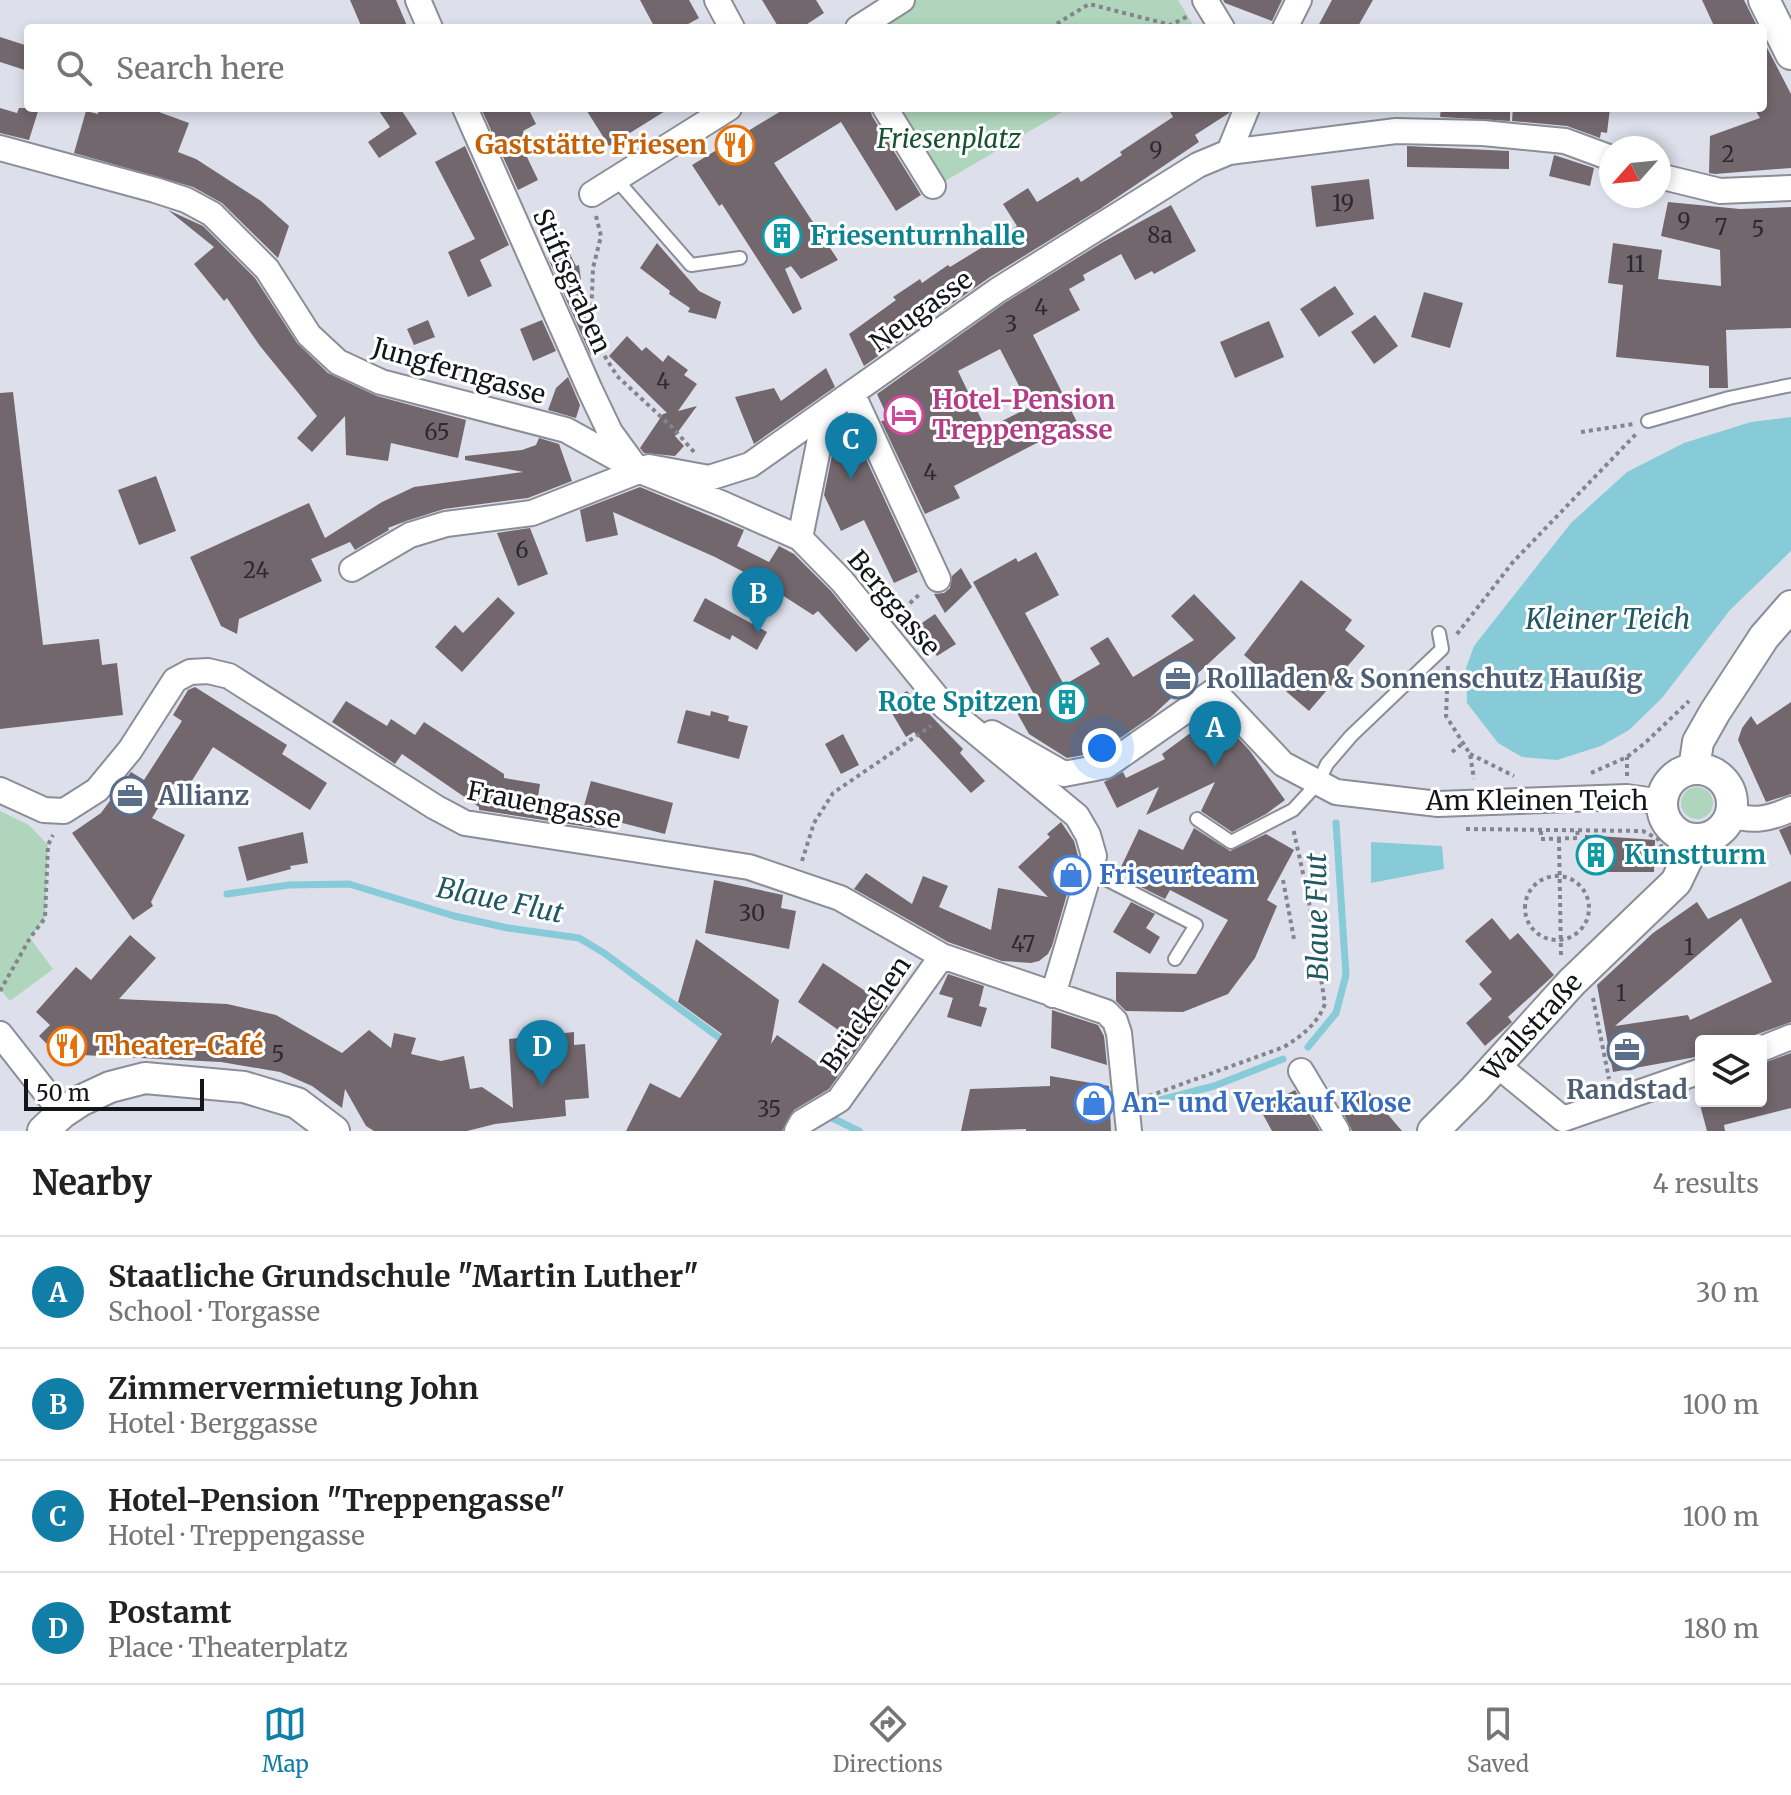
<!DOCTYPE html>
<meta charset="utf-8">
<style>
:root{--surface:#fff;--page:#f2f2f2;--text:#222;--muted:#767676;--line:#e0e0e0;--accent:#117ea7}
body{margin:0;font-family:Merriweather,serif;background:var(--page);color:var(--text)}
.controls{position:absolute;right:24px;bottom:24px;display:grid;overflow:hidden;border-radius:8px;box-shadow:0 4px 12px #0003}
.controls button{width:72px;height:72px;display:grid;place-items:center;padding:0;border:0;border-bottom:2px solid var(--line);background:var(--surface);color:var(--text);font:40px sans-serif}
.compass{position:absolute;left:1599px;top:136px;width:72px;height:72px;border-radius:50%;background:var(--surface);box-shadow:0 4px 12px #0003;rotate:243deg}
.scale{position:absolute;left:24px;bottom:20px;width:180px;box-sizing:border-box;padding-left:8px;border:4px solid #141518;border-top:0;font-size:22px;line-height:28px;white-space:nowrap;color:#141518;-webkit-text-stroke:6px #fff;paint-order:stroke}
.you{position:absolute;left:1102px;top:748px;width:28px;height:28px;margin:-20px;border:6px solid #fff;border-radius:50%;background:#1a73e8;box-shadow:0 0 0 12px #1a73e833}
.badge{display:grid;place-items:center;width:52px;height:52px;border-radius:50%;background:var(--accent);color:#fff;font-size:26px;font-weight:700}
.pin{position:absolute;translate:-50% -66px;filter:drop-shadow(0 2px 4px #0008)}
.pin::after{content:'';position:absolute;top:42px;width:28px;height:24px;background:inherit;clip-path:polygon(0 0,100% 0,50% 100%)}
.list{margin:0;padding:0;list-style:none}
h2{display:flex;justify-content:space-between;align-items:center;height:104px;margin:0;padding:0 32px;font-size:34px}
h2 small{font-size:26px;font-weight:400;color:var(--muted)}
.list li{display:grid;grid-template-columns:52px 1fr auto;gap:24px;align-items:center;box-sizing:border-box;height:112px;padding:0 32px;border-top:2px solid var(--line)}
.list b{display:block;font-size:30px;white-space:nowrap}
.list p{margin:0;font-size:26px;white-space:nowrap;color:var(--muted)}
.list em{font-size:26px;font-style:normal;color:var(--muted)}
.icon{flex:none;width:44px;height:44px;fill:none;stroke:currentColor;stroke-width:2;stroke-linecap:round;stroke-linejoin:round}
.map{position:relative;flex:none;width:1791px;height:1131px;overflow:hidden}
.search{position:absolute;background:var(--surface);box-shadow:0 4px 12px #0003;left:24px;right:24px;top:24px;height:88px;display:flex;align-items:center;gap:20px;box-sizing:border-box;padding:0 28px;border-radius:8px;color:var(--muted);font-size:30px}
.sheet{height:552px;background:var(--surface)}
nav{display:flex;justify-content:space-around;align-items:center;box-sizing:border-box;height:112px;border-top:2px solid var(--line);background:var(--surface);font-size:22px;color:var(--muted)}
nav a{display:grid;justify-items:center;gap:4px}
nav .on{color:var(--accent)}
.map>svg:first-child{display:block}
.green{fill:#afd6bc}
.water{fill:#87cad8}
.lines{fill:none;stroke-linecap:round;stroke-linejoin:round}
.stream{stroke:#87cad8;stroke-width:7}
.building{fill:#72676c;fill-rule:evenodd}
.service-casing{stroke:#8b8d97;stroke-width:16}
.minor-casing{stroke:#8b8d97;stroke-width:28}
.tertiary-casing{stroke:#8b8d97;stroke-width:34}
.path{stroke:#83858c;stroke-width:4;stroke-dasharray:4 4;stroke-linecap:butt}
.service{stroke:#fff;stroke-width:12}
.minor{stroke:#fff;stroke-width:24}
.tertiary{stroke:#fff;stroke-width:30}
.labels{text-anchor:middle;stroke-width:6;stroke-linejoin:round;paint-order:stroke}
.number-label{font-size:22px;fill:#2c2a2d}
.park-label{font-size:26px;font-style:italic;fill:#175132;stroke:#fff}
.food-label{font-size:26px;font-weight:bold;fill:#c56008;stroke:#fff;text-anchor:end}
.culture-label{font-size:26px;font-weight:bold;fill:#0d838f;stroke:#fff;text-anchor:start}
.street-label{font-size:26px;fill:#141518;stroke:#fff}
.hotel-label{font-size:26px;font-weight:bold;fill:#b23c85;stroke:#fff;text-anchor:start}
.service-label{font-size:26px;font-weight:bold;fill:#4e5e75;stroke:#fff;text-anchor:start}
.shop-label{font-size:26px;font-weight:bold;fill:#366cbe;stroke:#fff;text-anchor:start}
.water-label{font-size:28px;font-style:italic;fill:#205863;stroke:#fff}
</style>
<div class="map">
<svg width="1791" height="1131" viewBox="0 0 1791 1131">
<rect width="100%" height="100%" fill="#dde0eb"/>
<path class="green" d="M916 0H1178L1195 28H866Z
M893 108H1069L940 184Z
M1681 803a16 16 0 1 1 32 0a16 16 0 1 1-32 0Z
M0 811 29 825 48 845 45 918 30 938 53 969 10 1001 0 989Z"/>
<path class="water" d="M1791 417V551L1730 610 1662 698 1629 730 1601 746 1557 760 1522 757 1498 743 1467 703 1466 668 1474 646 1571 523 1627 472 1684 443 1751 422Z
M1371 842 1442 846 1444 869 1371 883Z"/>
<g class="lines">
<path class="stream" d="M227 894 289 885 349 884 454 916 508 928 579 938 604 953 725 1042
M1308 1047 1336 1013 1346 975 1336 823
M1149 1103 1214 1086 1283 1059
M830 1117 859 1131"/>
</g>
<path class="building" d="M350 0H396L408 28H362Z
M640 0H689L699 18 681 28H655Z
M762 0H816L824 13 801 28H779Z
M1223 0H1282L1272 21 1225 3Z
M1332 0H1373L1357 28H1317Z
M1702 0H1744L1758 28H1715Z
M0 37 28 46V71L0 62Z
M1763 40 1791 94V168L1715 174 1709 173 1710 136 1760 118 1754 108H1763Z
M0 108 17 113 19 108H39L29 140 0 133Z
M99 108H148L189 123 178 152 196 159 261 201 289 226 278 258 222 203 193 187 74 153 86 111 98 114Z
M377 108H400L417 134 379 158 368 142 390 127Z
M481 108H528L536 124 523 131 533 154 527 157 538 180 518 190Z
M585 108H670L609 146Z
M786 108H870L872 116 921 195 896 211 841 122 774 163 838 260 801 279 791 266 785 269 802 309 793 314 722 204 719 206 692 165Z
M1168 108H1231L1229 113 1195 135 1199 142 1100 209 990 277 864 366 849 334 896 300 893 297 920 279 922 283 948 265 950 267 1017 226 1003 204 1028 188 1037 202 1078 177 1081 182 1122 155 1120 152 1173 117Z
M1441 108H1510V121L1440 117Z
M1513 108H1610L1607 133 1601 132 1600 138 1567 126 1512 121Z
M465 146 509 245 480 260 492 286 468 297 448 252 475 239 435 162Z
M1407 146 1509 151V169L1407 167Z
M1554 155 1594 168 1590 186 1549 176Z
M1369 179 1374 219 1316 227 1311 186Z
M1668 202 1740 209 1791 207V328L1726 330 1728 388H1709V366L1616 357 1623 285 1608 283 1613 243 1662 250 1658 279 1721 286 1720 250 1661 236Z
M1171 205 1196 251 1154 274 1152 271 1135 280 1121 254 1083 275 1085 280 1069 289 1080 310 1033 335 1077 422 954 486 960 498 925 514 881 421 889 420 877 394 1006 302 1103 242ZM1000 349 1030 407 986 429 958 371Z
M168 210 203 226 255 278 297 343 328 373 377 396 466 420 458 458 391 443 388 461 346 455 345 416 312 452 297 438 317 416 260 346 227 298 224 301 194 264 214 247Z
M657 243 699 291 721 302 716 319 688 312 690 308 669 294 670 291 640 268Z
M567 248 576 266 579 265 591 356 548 258Z
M1335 286 1354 314 1319 337 1300 309Z
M1424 292 1463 303 1450 348 1411 337Z
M1375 315 1398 346 1374 364 1351 332Z
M428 320 435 337 414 345 407 329Z
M542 320 556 351 533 361 520 329Z
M1269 321 1284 357 1235 378 1220 342Z
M627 336 642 351 646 347 663 362 668 355 688 370 684 375 697 384 678 411 697 406 675 436 684 446 675 456 644 453 640 448 663 414 667 413 609 356Z
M826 368 835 387 754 444 735 397 774 388 781 401Z
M568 377 580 405 576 418 548 410 556 388Z
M13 392 43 645 99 639 102 665 117 663 123 715 0 729V393Z
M849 422 918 572 894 583 864 520 841 531 824 495 834 445 842 423Z
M539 438 559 444 572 481 528 498 444 509 406 521 388 528 389 530 355 550 350 542 311 559 322 581 239 619 237 634 221 626 190 557 309 503 325 538 382 502 414 487 523 472 465 460V456L522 450 536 445Z
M156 476 176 531 139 545 118 490Z
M640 487 744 530 737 546 769 562 779 546 794 554 831 591 870 639 856 652 818 611 813 615 759 580 715 557 613 512 618 535 586 542 580 510Z
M530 528 548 574 518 586 497 533Z
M1036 552 1059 595 1025 613 1064 685 1100 664 1090 648 1108 637 1133 677 1194 640 1171 616 1194 594 1236 638 1152 716 1100 752 1067 758 1029 734 1016 711 1037 700 973 582 1016 558 1018 562Z
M961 568 972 587 945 613 934 594 944 593 950 588 952 576Z
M1301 580 1352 620 1345 630 1365 646 1309 711 1244 655Z
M498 597 515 613 462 672 435 647 455 625 463 633Z
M705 598 767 632 757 650 732 635 730 640 693 621Z
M935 614 956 644 937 656 916 627Z
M195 687 287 745 282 754 327 783 310 810 213 747 188 787 185 785 182 789 173 784 152 818 185 835 151 902 153 906 133 920 72 833 101 813 131 772 144 780 182 721 173 715 188 690Z
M907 691 963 749 960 753 985 781 971 793 914 732 906 737 886 703Z
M346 701 387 726 391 719 415 735 424 722 504 774V778L540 784 537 803 582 813 591 781 673 803 665 834 603 818 601 829 479 810V807L402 754 395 764 332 722Z
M1791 702V794L1766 802 1738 740 1742 728 1751 716 1757 725Z
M686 710 710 716 711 711 729 716 728 721 748 726 739 759 677 743Z
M1216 714 1250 751 1285 800 1266 814 1232 832 1201 811 1215 782 1146 815 1159 787 1117 808 1104 782 1123 772 1126 778 1165 759 1162 754Z
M843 734 859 765 841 774 825 744Z
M1061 822 1074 841 1078 856 1052 946 1048 954 1039 961 1031 963 1002 961 948 942 854 889 866 873 912 904 923 876 948 886 939 907 991 930 998 888 1048 897 1018 867 1050 837 1047 834Z
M1791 825V856L1779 830Z
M1194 828 1230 851 1266 834 1294 850 1267 900 1277 906 1255 958 1228 994 1183 1012 1126 1011 1116 1001V972L1196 974 1228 920 1170 890 1165 899 1141 887 1145 879 1121 867 1139 829 1183 850Z
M303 832 308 863 290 866 291 869 247 881 238 847Z
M1585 835 1655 840 1654 872H1585Z
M714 880 783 895 781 908 796 911 789 949 705 933Z
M1791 881V1022L1755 1035 1749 1041H1701V1056L1613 1072 1597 985 1653 933 1697 902 1708 919ZM1741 918 1772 982 1690 1020 1688 1015 1615 1026Z
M1131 902 1155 914 1146 928 1160 937 1150 954 1113 932Z
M1492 918 1510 940 1518 933 1554 975 1508 1017 1512 1022 1485 1046 1466 1023 1492 999 1479 984 1492 972 1465 941Z
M130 935 156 958 119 999 227 1004 276 1015 342 1053 369 1030 391 1048 394 1033 416 1038 411 1054 441 1061 464 1056 470 1089 482 1087 513 1108 509 1039 574 1032V1045L585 1044 589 1098 565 1100 566 1116 495 1124 467 1131H374L366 1126 345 1089 342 1108 312 1086 280 1072 221 1062 62 1054 51 1048 39 1036 50 1025 36 1012 76 967 91 980Z
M696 939 779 1000 771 1044 777 1035 823 1067 847 1036 798 1002 823 963 888 1006 829 1089 794 1110 782 1131H626L650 1083 680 1098 722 1034 678 1002Z
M948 974 984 986 979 1006 987 1008 981 1027 947 1017 953 998 939 994Z
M1052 1010 1098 1025 1104 1036 1107 1065 1051 1048Z
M1791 1053V1108L1724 1125 1725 1131H1707L1699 1101H1761V1064Z
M1050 1076 1109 1086 1111 1131H1026V1129L961 1131 970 1089 1050 1086Z
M1295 1090 1320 1131H1272L1260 1109Z
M1367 1090 1402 1131H1352L1343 1112Z"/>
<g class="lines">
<defs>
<path id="service" d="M616 179 691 265 740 258
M1648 421 1729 398 1791 385
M1197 819 1231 842 1293 810 1318 783 1327 764 1351 736 1442 649 1439 633
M1090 871 1196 925 1175 959"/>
<path id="minor" d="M418 0 430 28
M717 0 732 28
M1205 0 1222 28
M858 28 902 0
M1285 28 1299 0
M465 108 590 390 610 432 634 465
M885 108 933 186
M0 148 155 190 186 200 212 214 267 269 309 335 338 362 381 382 566 430 638 470 723 504 800 538 842 581 944 706 1077 816 1088 835 1094 856 1053 995
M1229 152 1396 131 1483 133 1565 141 1611 158
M1659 176 1720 191 1791 188
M592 194 729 108
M853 395 938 579
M800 538 825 414
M352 569 410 535 446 524 532 513 649 467 709 478 750 465 998 290 1198 165 1229 152 1247 108
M992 733 1064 774 1106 766 1214 691 1283 764 1336 792 1438 804 1627 797 1663 802
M0 790 44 810 64 811 97 790 130 750 175 680 190 672 208 671 229 676 435 807 465 823 749 867 840 898 942 956 1106 1012 1115 1021 1119 1033 1129 1131
M1731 815C1753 822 1770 819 1791 809
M0 1034 62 1113
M1761 1049 1791 1037
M1497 1065 1563 1119 1701 1071
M1301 1071 1337 1131
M797 1131 802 1122 839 1100 942 956"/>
<path id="tertiary" d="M1764 0 1791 54
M1694 769 1698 742 1715 712 1764 637 1791 606
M1662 804a35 35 0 1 1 70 0a35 35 0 1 1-70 0Z
M43 1131 62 1113 80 1101 110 1087 145 1078 244 1087 297 1103 334 1131
M1433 1131 1475 1089 1572 982 1676 882 1691 851 1693 839"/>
</defs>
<use href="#service" class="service-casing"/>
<use href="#minor" class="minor-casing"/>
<use href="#tertiary" class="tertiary-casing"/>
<path class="path" d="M1050 28 1089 4 1171 25 1188 16
M596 216 601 236 593 268 591 319 601 350 617 376 672 427 694 452
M1581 432 1634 424
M898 614 921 593
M1457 634 1513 562 1638 432
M1448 666 1446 716 1470 754 1474 779
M1452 752 1462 744
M1470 754 1514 776
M1591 773 1627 757 1645 743 1689 701
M1627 776V757
M1466 829 1643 831 1658 839 1663 850
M1541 831V839L1578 838 1577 829
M1559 839 1561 956
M802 861 814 823 833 793 931 726
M1525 908a32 32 0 1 1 64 0a32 32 0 1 1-64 0Z
M1283 880 1294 939
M0 991 30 938 45 918 48 845 53 835
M1593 998 1609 1079
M1149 1096 1284 1047C1303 1035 1317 1024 1325 1004L1308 896 1293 828"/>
<use href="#service" class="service"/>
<use href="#minor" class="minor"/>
<use href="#tertiary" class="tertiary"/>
</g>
<defs>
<symbol id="restaurant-ring" viewBox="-11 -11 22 22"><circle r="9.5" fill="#fff" stroke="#e8710a" stroke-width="1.5"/><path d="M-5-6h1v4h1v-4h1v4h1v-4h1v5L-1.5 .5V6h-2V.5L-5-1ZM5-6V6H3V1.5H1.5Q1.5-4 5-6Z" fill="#e8710a"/></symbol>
<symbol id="building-ring" viewBox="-11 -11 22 22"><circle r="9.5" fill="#fff" stroke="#0f9aa8" stroke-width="1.5"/><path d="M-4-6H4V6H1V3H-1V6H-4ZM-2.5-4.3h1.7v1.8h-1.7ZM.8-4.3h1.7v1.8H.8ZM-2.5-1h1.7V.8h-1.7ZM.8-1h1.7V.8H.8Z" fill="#0f9aa8"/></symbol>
<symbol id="hotel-ring" viewBox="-11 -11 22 22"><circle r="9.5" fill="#fff" stroke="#d1479c" stroke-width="1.5"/><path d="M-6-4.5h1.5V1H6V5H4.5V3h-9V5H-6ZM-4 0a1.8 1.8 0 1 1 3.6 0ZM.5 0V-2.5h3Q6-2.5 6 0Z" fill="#d1479c"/></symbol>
<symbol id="office-ring" viewBox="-11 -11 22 22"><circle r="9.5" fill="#fff" stroke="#5c6f8a" stroke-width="1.5"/><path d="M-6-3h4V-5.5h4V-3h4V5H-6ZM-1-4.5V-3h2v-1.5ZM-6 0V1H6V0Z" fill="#5c6f8a"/></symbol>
<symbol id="shop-ring" viewBox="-11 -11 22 22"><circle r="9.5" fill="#fff" stroke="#3f7fe0" stroke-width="1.5"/><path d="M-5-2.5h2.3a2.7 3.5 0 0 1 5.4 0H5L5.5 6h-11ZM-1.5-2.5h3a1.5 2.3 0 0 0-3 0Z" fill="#3f7fe0"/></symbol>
</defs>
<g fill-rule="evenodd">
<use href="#restaurant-ring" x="713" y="123" width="44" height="44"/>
<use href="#building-ring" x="760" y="214" width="44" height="44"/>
<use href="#hotel-ring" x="882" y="393" width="44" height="44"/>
<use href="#office-ring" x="1156" y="657" width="44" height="44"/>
<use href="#building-ring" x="1045" y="680" width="44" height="44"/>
<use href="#office-ring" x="108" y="774" width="44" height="44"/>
<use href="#building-ring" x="1574" y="833" width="44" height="44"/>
<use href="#shop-ring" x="1049" y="853" width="44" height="44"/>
<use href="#restaurant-ring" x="45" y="1024" width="44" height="44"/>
<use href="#office-ring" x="1605" y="1028" width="44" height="44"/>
<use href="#shop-ring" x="1072" y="1081" width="44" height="44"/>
</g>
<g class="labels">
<g class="number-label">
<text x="1156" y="158">9</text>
<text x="1728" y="162">2</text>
<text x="1343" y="211">19</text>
<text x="1684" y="229">9</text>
<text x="1721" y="235">7</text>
<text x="1758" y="237">5</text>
<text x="1160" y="243">8a</text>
<text x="1635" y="272">11</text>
<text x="1041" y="315">4</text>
<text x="1011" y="332">3</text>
<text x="663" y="389">4</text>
<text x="437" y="440">65</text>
<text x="930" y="480">4</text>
<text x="522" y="558">6</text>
<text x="256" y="578">24</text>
<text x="752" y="921">30</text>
<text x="1023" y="952">47</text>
<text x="1689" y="955">1</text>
<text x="1621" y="1001">1</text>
<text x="278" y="1062">5</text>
<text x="769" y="1117">35</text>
</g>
<g class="park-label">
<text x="949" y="148">Friesenplatz</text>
</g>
<g class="food-label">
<text x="707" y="154">Gaststätte Friesen</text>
<text x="95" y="1055" text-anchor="start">Theater-Café</text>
</g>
<g class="culture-label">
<text x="810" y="245">Friesenturnhalle</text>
<text x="1039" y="711" text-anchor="end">Rote Spitzen</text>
<text x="1624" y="864">Kunstturm</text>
</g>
<g class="street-label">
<text transform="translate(572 281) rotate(66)" y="9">Stiftsgraben</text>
<text transform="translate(921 311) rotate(-36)" y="9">Neugasse</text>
<text transform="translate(459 371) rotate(16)" y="9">Jungferngasse</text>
<text transform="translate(894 603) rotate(50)" y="9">Berggasse</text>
<text x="1537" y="810">Am Kleinen Teich</text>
<text transform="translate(544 805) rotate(11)" y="9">Frauengasse</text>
<text transform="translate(866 1014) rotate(-55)" y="9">Brückchen</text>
<text transform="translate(1532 1027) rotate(-48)" y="9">Wallstraße</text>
</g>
<g class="hotel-label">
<text x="932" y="409">Hotel-Pension<tspan x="932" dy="30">Treppengasse</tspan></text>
</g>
<g class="service-label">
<text x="1206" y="688">Rollladen &amp; Sonnenschutz Haußig</text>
<text x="158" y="805">Allianz</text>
<text x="1627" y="1099" text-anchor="middle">Randstad</text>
</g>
<g class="shop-label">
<text x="1099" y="884">Friseurteam</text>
<text x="1122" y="1112">An- und Verkauf Klose</text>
</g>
<g class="water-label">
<text x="1608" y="629">Kleiner Teich</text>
<text transform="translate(500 900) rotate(12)" y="10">Blaue Flut</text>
<text transform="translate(1317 917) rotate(-91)" y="10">Blaue Flut</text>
</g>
</g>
</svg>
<div class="controls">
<button><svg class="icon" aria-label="layers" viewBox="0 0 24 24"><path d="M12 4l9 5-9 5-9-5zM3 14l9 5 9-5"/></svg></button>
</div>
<svg class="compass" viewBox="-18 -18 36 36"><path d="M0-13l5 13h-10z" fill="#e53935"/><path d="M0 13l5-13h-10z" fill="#767676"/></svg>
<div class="scale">50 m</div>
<div class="you"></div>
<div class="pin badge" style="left:1215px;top:767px">A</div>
<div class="pin badge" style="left:758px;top:633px">B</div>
<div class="pin badge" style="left:851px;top:479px">C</div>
<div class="pin badge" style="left:542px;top:1086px">D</div>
<div class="search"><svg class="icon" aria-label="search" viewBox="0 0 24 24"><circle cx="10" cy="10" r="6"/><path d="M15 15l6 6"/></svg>Search here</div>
</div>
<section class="sheet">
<h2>Nearby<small>4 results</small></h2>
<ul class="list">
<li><span class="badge">A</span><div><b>Staatliche Grundschule &quot;Martin Luther&quot;</b><p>School · Torgasse</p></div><em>30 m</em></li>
<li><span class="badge">B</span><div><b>Zimmervermietung John</b><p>Hotel · Berggasse</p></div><em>100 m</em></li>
<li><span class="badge">C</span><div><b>Hotel-Pension &quot;Treppengasse&quot;</b><p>Hotel · Treppengasse</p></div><em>100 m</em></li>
<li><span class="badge">D</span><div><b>Postamt</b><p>Place · Theaterplatz</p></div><em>180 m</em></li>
</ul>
</section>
<nav>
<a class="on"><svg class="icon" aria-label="map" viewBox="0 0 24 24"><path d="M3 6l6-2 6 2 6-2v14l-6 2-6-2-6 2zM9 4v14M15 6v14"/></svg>Map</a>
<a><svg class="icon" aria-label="directions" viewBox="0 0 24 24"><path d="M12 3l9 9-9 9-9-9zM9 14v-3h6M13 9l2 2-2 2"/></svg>Directions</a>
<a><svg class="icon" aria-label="saved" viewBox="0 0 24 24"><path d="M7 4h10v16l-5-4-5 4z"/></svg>Saved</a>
</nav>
